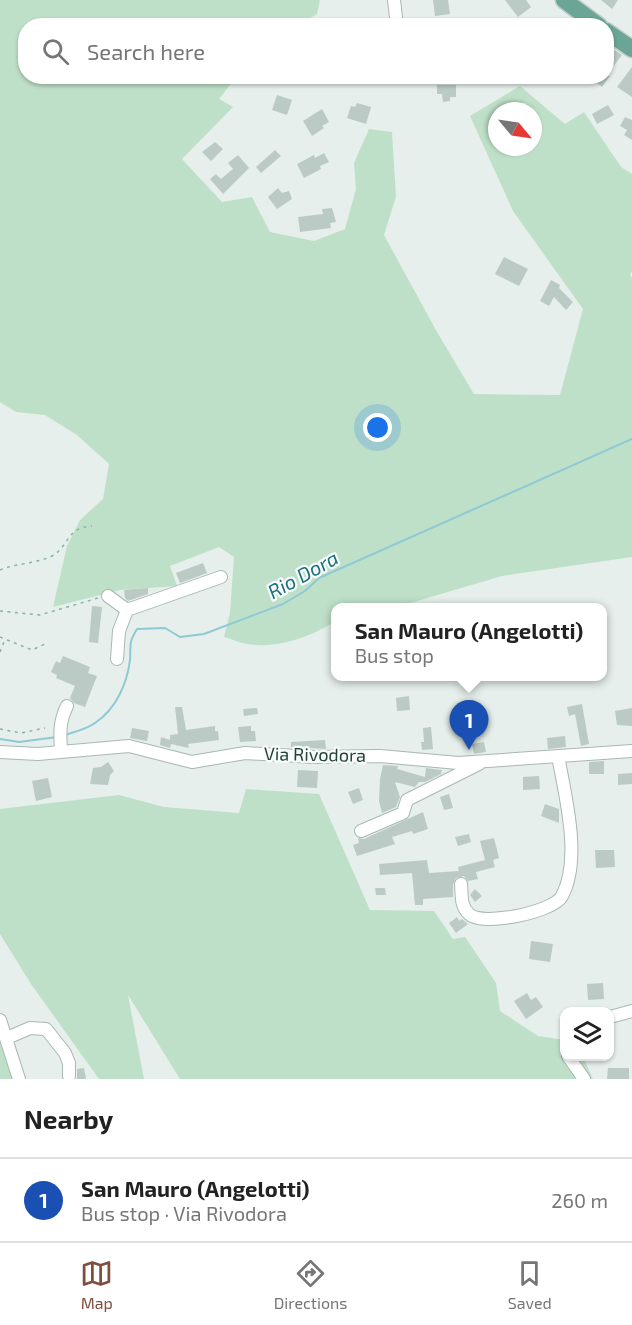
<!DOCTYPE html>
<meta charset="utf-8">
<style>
:root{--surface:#fff;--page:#f6f6f6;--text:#222;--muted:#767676;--line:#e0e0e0;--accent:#804e3d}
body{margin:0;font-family:"Exo 2",sans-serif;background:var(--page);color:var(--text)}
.controls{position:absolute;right:18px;bottom:18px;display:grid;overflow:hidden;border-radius:12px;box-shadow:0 2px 4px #0004}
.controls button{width:54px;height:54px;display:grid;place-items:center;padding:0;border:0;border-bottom:2px solid var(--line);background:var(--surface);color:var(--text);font:30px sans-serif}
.compass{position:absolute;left:488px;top:102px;width:54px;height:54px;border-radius:50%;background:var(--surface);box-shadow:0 2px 4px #0004;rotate:119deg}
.you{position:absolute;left:378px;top:428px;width:21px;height:21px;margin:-15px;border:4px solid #fff;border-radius:50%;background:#1a73e8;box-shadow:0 0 0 9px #1a73e833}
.badge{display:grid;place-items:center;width:39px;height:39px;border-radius:50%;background:var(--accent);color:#fff;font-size:20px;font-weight:700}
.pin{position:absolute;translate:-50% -50px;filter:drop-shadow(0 2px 3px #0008)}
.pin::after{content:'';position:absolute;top:32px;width:21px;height:18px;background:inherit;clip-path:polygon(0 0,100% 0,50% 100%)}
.popup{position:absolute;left:331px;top:603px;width:276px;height:78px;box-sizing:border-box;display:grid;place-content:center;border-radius:12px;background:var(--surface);filter:drop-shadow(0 2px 4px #0005);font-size:20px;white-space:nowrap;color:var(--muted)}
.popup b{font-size:22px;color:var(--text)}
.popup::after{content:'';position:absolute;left:50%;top:100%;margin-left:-12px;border:12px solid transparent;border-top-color:var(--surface)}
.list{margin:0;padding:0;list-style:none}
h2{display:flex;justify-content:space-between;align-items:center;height:78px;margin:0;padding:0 24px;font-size:26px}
h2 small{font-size:20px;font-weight:400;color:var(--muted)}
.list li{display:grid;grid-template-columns:39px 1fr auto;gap:18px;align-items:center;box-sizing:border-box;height:84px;padding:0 24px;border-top:2px solid var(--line)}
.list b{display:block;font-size:22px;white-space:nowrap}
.list p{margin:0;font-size:20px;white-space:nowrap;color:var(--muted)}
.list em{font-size:20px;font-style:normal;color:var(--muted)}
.icon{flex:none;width:33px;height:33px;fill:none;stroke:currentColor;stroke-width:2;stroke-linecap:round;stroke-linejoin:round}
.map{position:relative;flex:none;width:632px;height:1079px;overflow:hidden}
.search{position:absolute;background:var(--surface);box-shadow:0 2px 4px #0004;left:18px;right:18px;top:18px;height:66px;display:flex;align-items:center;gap:15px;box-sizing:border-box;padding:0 21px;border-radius:24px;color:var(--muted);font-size:22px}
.sheet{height:162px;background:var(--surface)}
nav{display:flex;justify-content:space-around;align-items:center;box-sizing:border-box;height:84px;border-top:2px solid var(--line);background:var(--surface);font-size:16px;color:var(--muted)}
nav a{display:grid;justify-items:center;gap:3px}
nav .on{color:var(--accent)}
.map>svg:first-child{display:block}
.green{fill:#bfe0c8;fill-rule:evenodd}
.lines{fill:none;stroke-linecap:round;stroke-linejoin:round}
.stream{stroke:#8ec9d4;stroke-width:2}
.building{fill:#bbcac4}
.minor-casing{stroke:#a8b8b2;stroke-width:14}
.major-casing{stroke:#c2cac8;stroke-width:19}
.path{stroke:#86b3a5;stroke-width:1.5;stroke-dasharray:3 4.5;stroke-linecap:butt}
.minor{stroke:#fff;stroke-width:12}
.major{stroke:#6aa596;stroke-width:16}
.labels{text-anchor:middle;stroke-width:4.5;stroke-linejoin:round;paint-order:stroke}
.street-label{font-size:18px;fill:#24423a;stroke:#f7fbf9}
.water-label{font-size:20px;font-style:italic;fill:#1c6f80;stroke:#f7fbf9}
</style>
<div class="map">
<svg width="632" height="1079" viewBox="0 0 632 1079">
<rect width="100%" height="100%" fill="#e6efeb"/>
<path class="green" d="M0 0H320L317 14 299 25 26 26V76L236 77 219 99 233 107 182 159 222 202 252 197 270 232 314 241 345 229 356 189 354 163 369 129 392 132 396 197 384 235 437 332 474 394 560 395 583 309 513 211 470 116 520 86 565 124 584 112 621 167 632 174V271L630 275 632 278V557L502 576 414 602 389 607 336 608 335 622C309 637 278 649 247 644 240 643 232 639 224 637L230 613 234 557 219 547 170 566 177 586 120 590 53 607 67 546 80 520 103 499 109 464 77 435 45 415 16 412 0 402ZM497 111H533V147H497Z
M246 789 319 794 370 910 434 911 453 939 465 937 496 983 500 1011 538 1036 564 1040V1056L583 1057 593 1079H180L128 995 144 1079H99L31 984 0 934V809L119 795 164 807 239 813Z
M0 1037 16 1079H0Z"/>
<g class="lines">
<path class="stream" d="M65 735C74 732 87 729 95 723 116 709 127 684 130 660 131 644 128 644 137 629L165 628 180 637 204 634 283 604 305 591 319 578 632 439
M0 739 19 742 57 737"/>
</g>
<path class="building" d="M433 0H448L450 14 435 16Z
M505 0H526L531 7 518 17Z
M601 0H618L612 9Z
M615 50 622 55 606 76V61Z
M632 67V97L617 87Z
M588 76H610L602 87Z
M437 85H456V97H450V101L443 102 442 94H437Z
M277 95 292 100 287 115 272 110Z
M357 103 371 107 366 124 347 118 351 106 355 107Z
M608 105 614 115 597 124 592 114Z
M322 109 329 122 322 126 324 128 312 136 303 121Z
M625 117 632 120V140L624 135 627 130 620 126Z
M215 142 223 149 211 161 202 152Z
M275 150 281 156 261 173 256 167Z
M324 153 329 162 320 166 321 169 304 178 297 164 314 155 315 158Z
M238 155 249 168 223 194 210 179 216 174 221 179 233 169 228 163Z
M278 188 282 193 289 191 292 199 277 209 268 197Z
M332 208 336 222 330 223 331 228 300 232 298 217 323 214 322 209Z
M504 257 528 269 519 286 495 274Z
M551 280 560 285 559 288 573 302 566 310 554 297 549 306 540 301Z
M203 563 207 573 180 583 176 573Z
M148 588V594L128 601 125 598 124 590Z
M92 606 102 607 98 643 89 642Z
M63 656 90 667 88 673 97 676 85 707 74 703 70 698 75 686 56 678 57 675 51 672 56 661 60 663Z
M409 696 410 710 397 711 396 698Z
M582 704 589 744 581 746 575 714 569 716 567 707Z
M175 707H182L186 730 215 726V731H218L219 740 188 744 189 748 171 744 170 748 160 745 161 737 170 740V735L178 734Z
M257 708 258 714 244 716 243 709Z
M632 708V726L617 725 615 711Z
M251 726V731H255L256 741 240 742 238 727Z
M431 727 433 749 422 750 421 742H424L423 728Z
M132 728 149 731 147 741 130 738Z
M565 736 566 747 548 749 547 738Z
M325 740 326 749 291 747V742Z
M484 742 486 752 474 754 472 744Z
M604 761V774H589V762Z
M108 762 114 771 110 775 108 785 90 784 93 768 101 767Z
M383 765 398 766 397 769 425 777 426 768 442 770 441 774 425 782H419L415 787 395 782 400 797 396 807 382 813 379 801 380 779Z
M298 770 318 771 317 788 297 787Z
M632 773V784L618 785V774Z
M539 776 540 789 523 790V777Z
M48 778 52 797 36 801 32 781Z
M359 788 363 800 353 804 348 792Z
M449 794 453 808 444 810 440 797Z
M545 804 559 809V823L541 816Z
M423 812 428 829 413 834 412 831 392 837 395 844 357 856 353 845 359 843 358 838 364 839Z
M469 834 471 842 458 846 455 837Z
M494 838 499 858 493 860 495 867 476 872 478 879 468 881 464 876 456 878 453 884V897L423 899V905H415L412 873 380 875 379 864 427 860 429 873 459 871 458 867 485 860 480 841Z
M595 850H614L615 867 596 868Z
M375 888H385L386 895H376Z
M475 889 482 896 475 902 470 895Z
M457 917 459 921 462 919 468 924 456 933 449 923Z
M531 941 553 944 550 962 529 959Z
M603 983 604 999 588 1000 587 984Z
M527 993 531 1000 536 997 543 1007 526 1019 514 1001Z
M84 1068 86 1079H77V1069Z
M608 1068H629V1079H607Z"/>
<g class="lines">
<defs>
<path id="minor" d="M394 0 397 26
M108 596 127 610 119 631 117 659
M127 610 221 577
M61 751C60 734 59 722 67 706
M0 752 38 754 129 746 192 762 245 753 314 757 380 756 458 763 632 751
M361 831 403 813 407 800 479 764
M461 884C462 894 460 906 469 914 482 927 554 912 562 896 582 859 565 795 558 756
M610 1017 632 1011
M0 1020 19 1079
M7 1038 30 1028 46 1029 65 1053 69 1063V1076
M568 1056 584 1079"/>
<path id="major" d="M564 0 599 26
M606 31 632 49"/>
</defs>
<use href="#minor" class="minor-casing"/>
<use href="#major" class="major-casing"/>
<path class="path" d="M0 570C16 563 36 564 52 556 70 546 65 528 92 526
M0 611 40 615 98 598
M0 637 32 650 47 643
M0 652 5 639
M0 729 21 733 45 728"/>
<use href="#minor" class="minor"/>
<use href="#major" class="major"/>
</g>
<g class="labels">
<g class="street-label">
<text transform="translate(315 755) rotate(1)" y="6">Via Rivodora</text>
</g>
<g class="water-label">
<text transform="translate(303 575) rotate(-29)" y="7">Rio Dora</text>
</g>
</g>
</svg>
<div class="controls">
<button><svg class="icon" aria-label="layers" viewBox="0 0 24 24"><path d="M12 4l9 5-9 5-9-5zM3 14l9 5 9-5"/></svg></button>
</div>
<svg class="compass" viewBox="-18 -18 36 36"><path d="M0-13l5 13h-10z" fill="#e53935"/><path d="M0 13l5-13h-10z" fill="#767676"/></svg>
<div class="you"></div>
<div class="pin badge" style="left:469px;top:750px;background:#1a4fb4">1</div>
<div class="popup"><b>San Mauro (Angelotti)</b>Bus stop</div>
<div class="search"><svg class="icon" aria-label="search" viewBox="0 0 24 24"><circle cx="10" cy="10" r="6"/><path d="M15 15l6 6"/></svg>Search here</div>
</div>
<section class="sheet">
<h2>Nearby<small></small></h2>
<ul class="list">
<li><span class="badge" style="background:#1a4fb4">1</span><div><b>San Mauro (Angelotti)</b><p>Bus stop · Via Rivodora</p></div><em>260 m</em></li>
</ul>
</section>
<nav>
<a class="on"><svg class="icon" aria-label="map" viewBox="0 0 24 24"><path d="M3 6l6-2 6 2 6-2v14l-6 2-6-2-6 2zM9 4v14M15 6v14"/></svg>Map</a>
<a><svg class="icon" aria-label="directions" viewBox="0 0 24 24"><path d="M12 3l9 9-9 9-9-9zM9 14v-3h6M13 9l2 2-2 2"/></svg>Directions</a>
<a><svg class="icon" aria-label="saved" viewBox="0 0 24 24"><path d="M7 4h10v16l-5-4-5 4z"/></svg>Saved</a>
</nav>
